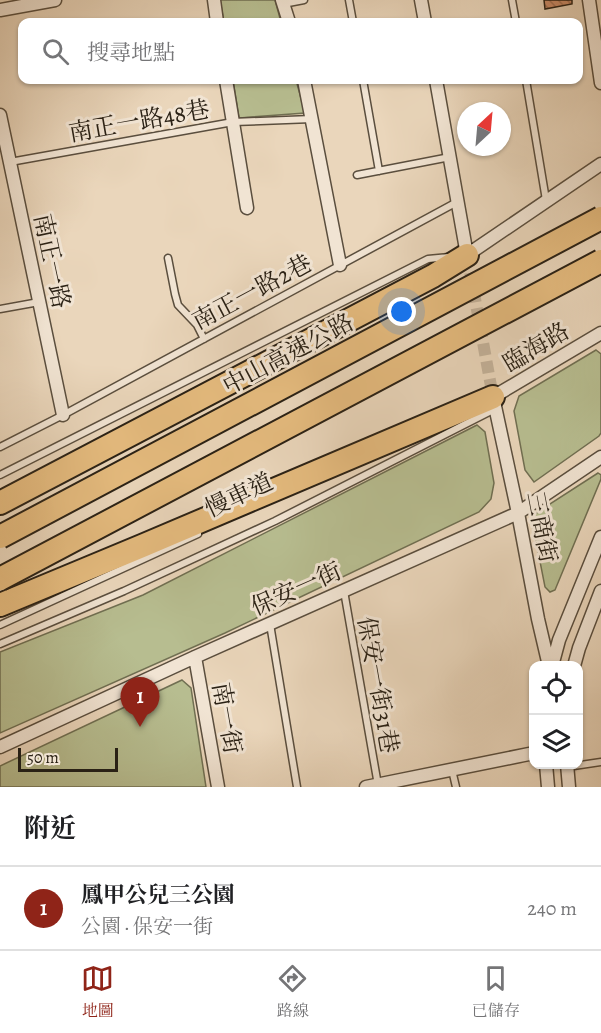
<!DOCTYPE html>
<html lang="zh-TW">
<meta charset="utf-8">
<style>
:root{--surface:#fff;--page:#f6f6f6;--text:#202124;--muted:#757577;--line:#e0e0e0;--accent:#8f2418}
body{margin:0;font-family:Alegreya,"Noto Serif TC",serif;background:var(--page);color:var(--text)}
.controls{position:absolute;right:18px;bottom:18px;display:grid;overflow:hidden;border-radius:12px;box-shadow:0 2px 4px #0004}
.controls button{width:54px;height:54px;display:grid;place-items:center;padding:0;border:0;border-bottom:2px solid var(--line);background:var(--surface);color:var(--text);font:30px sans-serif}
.compass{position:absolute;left:457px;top:102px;width:54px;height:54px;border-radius:50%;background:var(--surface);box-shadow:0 2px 4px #0004;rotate:26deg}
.scale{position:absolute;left:18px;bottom:15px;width:100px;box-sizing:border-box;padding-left:6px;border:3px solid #2a2115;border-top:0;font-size:16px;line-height:21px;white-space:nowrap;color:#2a2115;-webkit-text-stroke:4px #f1e4d3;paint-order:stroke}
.you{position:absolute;left:402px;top:312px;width:21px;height:21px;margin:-15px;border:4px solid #fff;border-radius:50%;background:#1a73e8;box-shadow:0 0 0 9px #1a73e833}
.badge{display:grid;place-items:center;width:39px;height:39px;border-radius:50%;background:var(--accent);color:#fff;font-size:20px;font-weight:700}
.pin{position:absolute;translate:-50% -50px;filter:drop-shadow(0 2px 3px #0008)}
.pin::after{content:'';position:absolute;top:32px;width:21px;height:18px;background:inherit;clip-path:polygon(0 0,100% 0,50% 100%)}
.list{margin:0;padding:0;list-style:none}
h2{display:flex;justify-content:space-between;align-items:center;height:78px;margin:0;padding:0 24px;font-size:26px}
h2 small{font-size:20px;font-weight:400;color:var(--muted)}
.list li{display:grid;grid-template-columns:39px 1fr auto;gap:18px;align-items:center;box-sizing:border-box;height:84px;padding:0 24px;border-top:2px solid var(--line)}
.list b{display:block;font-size:22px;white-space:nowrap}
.list p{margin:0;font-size:20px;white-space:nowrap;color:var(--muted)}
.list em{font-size:20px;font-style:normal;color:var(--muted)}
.icon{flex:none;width:33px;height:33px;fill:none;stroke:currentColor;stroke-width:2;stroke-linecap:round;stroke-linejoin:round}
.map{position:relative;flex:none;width:601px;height:787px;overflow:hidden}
.search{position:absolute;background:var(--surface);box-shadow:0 2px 4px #0004;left:18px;right:18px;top:18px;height:66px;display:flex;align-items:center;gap:15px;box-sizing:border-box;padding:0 21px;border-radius:12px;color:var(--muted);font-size:22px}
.sheet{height:162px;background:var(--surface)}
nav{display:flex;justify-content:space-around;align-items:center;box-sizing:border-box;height:84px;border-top:2px solid var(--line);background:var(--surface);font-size:16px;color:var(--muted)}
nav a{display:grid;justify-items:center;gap:3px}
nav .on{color:var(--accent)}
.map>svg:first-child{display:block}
.green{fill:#b7bd90;stroke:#706f52;stroke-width:1.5}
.building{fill:url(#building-back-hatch);stroke:#2a2115;stroke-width:1.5}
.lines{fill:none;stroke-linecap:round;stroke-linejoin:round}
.minor-tunnel{stroke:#c4b29a;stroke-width:12;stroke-dasharray:12 6;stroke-linecap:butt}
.service-casing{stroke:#5a4e3e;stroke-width:9}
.minor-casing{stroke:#5a4e3e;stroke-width:15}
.motorway-casing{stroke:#2a2115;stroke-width:26}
.service{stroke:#f1e4d3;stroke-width:6}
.minor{stroke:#f1e4d3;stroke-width:12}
.motorway{stroke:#e5bb7e;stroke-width:22}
.motorway-bridge-casing{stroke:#2a2115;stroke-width:26;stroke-linecap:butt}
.motorway-bridge{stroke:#e5bb7e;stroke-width:22}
.labels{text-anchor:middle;stroke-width:6;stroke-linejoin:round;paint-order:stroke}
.street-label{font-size:24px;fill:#2a2115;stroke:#f1e4d3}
</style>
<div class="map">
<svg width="601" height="787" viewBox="0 0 601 787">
<defs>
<pattern id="building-back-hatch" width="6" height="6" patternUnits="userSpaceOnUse" patternTransform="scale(1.5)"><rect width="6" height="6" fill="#cc8d69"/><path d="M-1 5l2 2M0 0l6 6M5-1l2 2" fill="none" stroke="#a67355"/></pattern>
</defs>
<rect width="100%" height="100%" fill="#ead6bb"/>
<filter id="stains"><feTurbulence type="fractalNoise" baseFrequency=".00333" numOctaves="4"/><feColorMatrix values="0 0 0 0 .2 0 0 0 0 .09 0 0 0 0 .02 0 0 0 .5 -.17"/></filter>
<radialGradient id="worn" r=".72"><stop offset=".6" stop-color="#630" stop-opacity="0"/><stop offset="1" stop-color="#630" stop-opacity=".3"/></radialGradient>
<path class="green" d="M220 0H275L281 22H224Z
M233 80H296L305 113 239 118Z
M596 350 601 354V433L599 436 534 482 525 470 514 411 519 396Z
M477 425 485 432 494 483 491 499 479 512 225 633 0 733V652L143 595Z
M598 473 601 475V479L555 590 550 592 545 587 533 526 534 515 542 509Z
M182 680 191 688 206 787H0V766Z"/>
<path class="building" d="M544 0H572V4L545 9Z"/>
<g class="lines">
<path class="minor-tunnel" d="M467 255 493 397"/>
<defs>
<path id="service" d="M349 0 353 22
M512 0 516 22
M283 4 304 0
M363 80 379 171
M526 80 546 200
M10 162 233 122 312 119
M357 175 450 157
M168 258 175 294 178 305 197 325 204 339
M0 309 39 302
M0 447 63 415 457 202
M0 475 428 259 449 257
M344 591 378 785
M270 624 297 787
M0 625 198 534
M0 644 124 591 275 521 495 409
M567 767 601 762
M452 770 456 787"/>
<path id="minor" d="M214 0 217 22
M282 0 289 22
M421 0 425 22
M589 0 601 83
M0 10 55 0
M226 80 247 208
M304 80 340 265
M436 80 467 255 601 164
M0 115 63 415
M195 657 218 787
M549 666 538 619 518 513 493 397 601 333
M552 666 559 640 601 537
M574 666 579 648 601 591
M0 747 195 657 518 513 601 457
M546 764 548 787
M567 764 569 787
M366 787 534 753"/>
<path id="motorway" d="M0 503 433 276 467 255
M0 605 142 546 493 397"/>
</defs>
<use href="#service" class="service-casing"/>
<use href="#minor" class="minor-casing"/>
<use href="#motorway" class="motorway-casing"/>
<use href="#service" class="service"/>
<use href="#minor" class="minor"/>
<use href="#motorway" class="motorway"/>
<defs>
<path id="motorway-bridge" d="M0 537 601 218
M0 579 601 261"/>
</defs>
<use href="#motorway-bridge" class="motorway-bridge-casing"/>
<use href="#motorway-bridge" class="motorway-bridge"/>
</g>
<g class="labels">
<g class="street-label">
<text transform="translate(139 121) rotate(-10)" y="8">南正一路48巷</text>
<text transform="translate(52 261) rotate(78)" y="8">南正一路</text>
<text transform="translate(252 292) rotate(-28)" y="8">南正一路2巷</text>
<text transform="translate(536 347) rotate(-31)" y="8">臨海路</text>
<text transform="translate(288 354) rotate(-28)" y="8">中山高速公路</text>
<text transform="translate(239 495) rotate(-25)" y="8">慢車道</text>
<text transform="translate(542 527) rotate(79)" y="8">三商街</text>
<text transform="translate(296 589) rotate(-24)" y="8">保安一街</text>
<text transform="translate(378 685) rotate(80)" y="8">保安一街31巷</text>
<text transform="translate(227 718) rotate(80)" y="8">南一街</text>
</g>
</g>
<rect width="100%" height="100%" filter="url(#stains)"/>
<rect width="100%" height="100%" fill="url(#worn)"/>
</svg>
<div class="controls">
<button><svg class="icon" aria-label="locate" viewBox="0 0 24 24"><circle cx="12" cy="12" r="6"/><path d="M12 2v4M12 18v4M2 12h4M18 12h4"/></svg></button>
<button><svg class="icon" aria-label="layers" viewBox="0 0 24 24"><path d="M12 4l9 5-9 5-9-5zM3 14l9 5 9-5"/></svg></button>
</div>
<svg class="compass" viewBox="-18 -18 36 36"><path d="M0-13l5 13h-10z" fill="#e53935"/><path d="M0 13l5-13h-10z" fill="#757577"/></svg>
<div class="scale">50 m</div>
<div class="you"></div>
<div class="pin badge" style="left:140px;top:727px">1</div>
<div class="search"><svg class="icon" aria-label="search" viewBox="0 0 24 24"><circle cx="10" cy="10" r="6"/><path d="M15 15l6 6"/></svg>搜尋地點</div>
</div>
<section class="sheet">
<h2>附近<small></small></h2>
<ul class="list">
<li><span class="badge">1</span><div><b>鳳甲公兒三公園</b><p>公園 · 保安一街</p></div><em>240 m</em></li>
</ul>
</section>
<nav>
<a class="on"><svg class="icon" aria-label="map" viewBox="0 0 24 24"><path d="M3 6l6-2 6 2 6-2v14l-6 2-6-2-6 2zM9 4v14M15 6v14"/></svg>地圖</a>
<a><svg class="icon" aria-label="directions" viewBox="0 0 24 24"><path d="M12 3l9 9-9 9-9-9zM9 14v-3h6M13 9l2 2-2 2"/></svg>路線</a>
<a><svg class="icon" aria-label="saved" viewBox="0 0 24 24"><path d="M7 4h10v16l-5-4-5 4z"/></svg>已儲存</a>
</nav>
